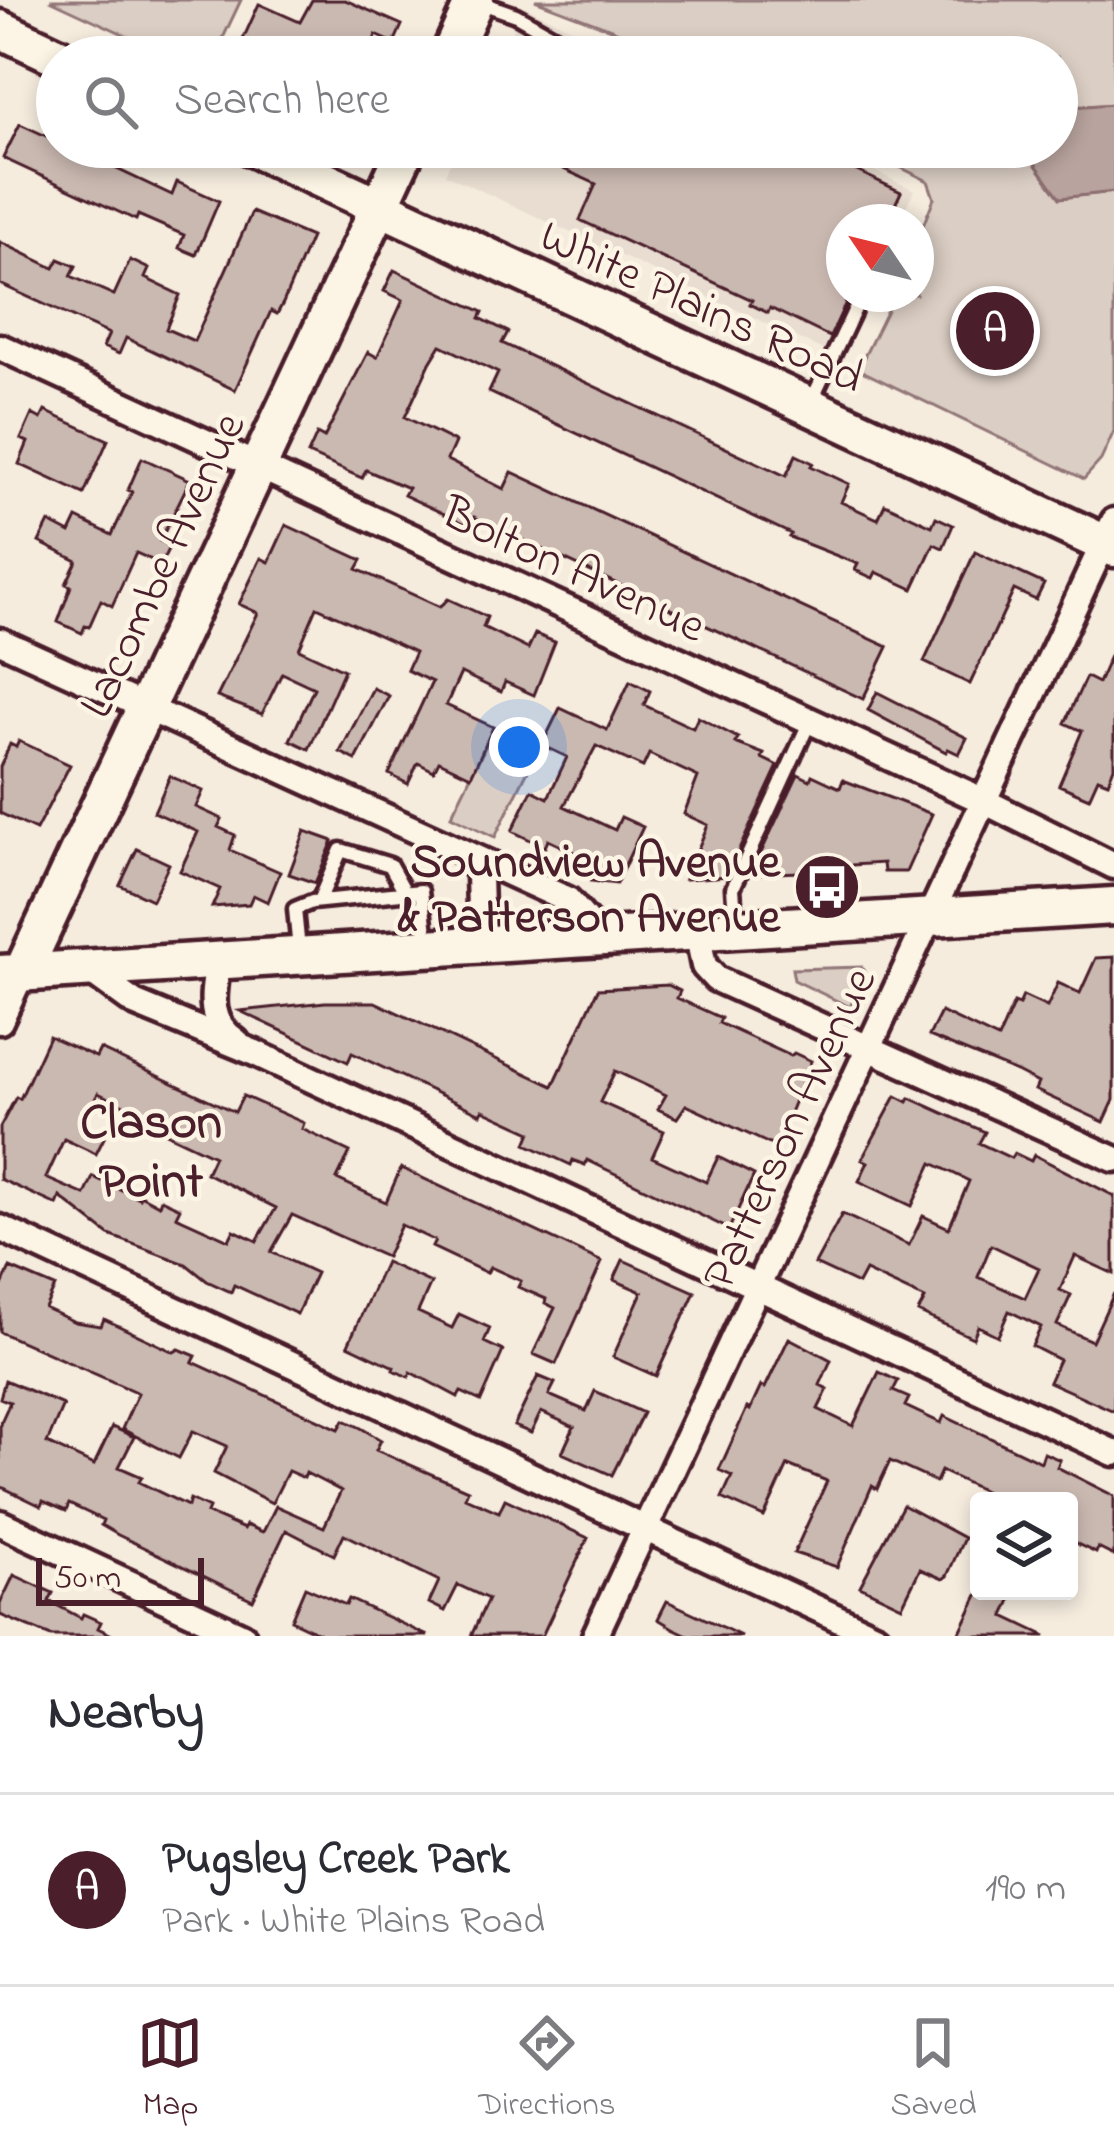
<!DOCTYPE html>
<meta charset="utf-8">
<style>
:root{--surface:#fff;--page:#f7f7f7;--text:#2b2b33;--muted:#7c7c81;--line:#e1e1e2;--accent:#4a1f2b}
body{margin:0;font-family:"Indie Flower",sans-serif;background:var(--page);color:var(--text)}
.controls{position:absolute;right:36px;bottom:36px;display:grid;overflow:hidden;border-radius:12px;box-shadow:0 6px 18px #0003}
.controls button{width:108px;height:108px;display:grid;place-items:center;padding:0;border:0;border-bottom:3px solid var(--line);background:var(--surface);color:var(--text);font:60px sans-serif}
.compass{position:absolute;left:826px;top:204px;width:108px;height:108px;border-radius:50%;background:var(--surface);box-shadow:0 6px 18px #0003;rotate:305deg}
.scale{position:absolute;left:36px;bottom:30px;width:168px;box-sizing:border-box;padding-left:12px;border:6px solid #4a1f2b;border-top:0;font-size:33px;line-height:42px;white-space:nowrap;color:#4a1f2b;-webkit-text-stroke:9px #fcf5e5;paint-order:stroke}
.you{position:absolute;left:519px;top:747px;width:42px;height:42px;margin:-30px;border:9px solid #fff;border-radius:50%;background:#1a73e8;box-shadow:0 0 0 18px #1a73e833}
.badge{display:grid;place-items:center;width:78px;height:78px;border-radius:50%;background:var(--accent);color:#fff;font-size:39px;font-weight:700}
.pin{position:absolute;translate:-50% -50%;border:6px solid #fff;box-shadow:0 3px 12px #0006}
.list{margin:0;padding:0;list-style:none}
h2{display:flex;justify-content:space-between;align-items:center;height:156px;margin:0;padding:0 48px;font-size:51px}
h2 small{font-size:39px;font-weight:400;color:var(--muted)}
.list li{display:grid;grid-template-columns:78px 1fr auto;gap:36px;align-items:center;box-sizing:border-box;height:192px;padding:0 48px;border-top:3px solid var(--line)}
.list b{display:block;font-size:45px;white-space:nowrap}
.list p{margin:0;font-size:39px;white-space:nowrap;color:var(--muted)}
.list em{font-size:39px;font-style:normal;color:var(--muted)}
.icon{flex:none;width:66px;height:66px;fill:none;stroke:currentColor;stroke-width:2;stroke-linecap:round;stroke-linejoin:round}
.map{position:relative;flex:none;width:1114px;height:1636px;overflow:hidden}
.search{position:absolute;background:var(--surface);box-shadow:0 6px 18px #0003;left:36px;right:36px;top:36px;height:132px;display:flex;align-items:center;gap:30px;box-sizing:border-box;padding:0 42px;border-radius:66px;color:var(--muted);font-size:45px}
.sheet{height:348px;background:var(--surface)}
nav{display:flex;justify-content:space-around;align-items:center;box-sizing:border-box;height:168px;border-top:3px solid var(--line);background:var(--surface);font-size:33px;color:var(--muted)}
nav a{display:grid;justify-items:center;gap:6px}
nav .on{color:var(--accent)}
.map>svg:first-child{display:block}
.built{fill:#e8ddd0}
.green{fill:#dbcec4;stroke:#927678;stroke-width:3}
.water{fill:#b8a39e;stroke:#8c6e70;stroke-width:3}
.building{fill:#cab9b1;stroke:#4a1f2b;stroke-width:3;fill-rule:evenodd}
.lines{fill:none;stroke-linecap:round;stroke-linejoin:round}
.lane-casing{stroke:#4a1f2b;stroke-width:21}
.street-casing{stroke:#4a1f2b;stroke-width:33}
.secondary-casing{stroke:#4a1f2b;stroke-width:45}
.lane{stroke:#fcf5e5;stroke-width:12}
.street{stroke:#fcf5e5;stroke-width:24}
.secondary{stroke:#fcf5e5;stroke-width:36}
.labels{text-anchor:middle;stroke-width:9;stroke-linejoin:round;paint-order:stroke}
.street-label{font-size:48px;fill:#4a1f2b;stroke:#fcf5e5}
.poi-label{font-size:48px;font-weight:bold;fill:#4a1f2b;stroke:#fcf5e5;text-anchor:end}
.neighbourhood-label{font-size:51px;font-weight:bold;fill:#4a1f2b;stroke:#fcf5e5}
</style>
<div class="map">
<svg width="1114" height="1636" viewBox="0 0 1114 1636">
<rect width="100%" height="100%" fill="#f5ecde"/>
<filter id="ink" filterUnits="userSpaceOnUse"><feTurbulence type="fractalNoise" baseFrequency=".00833" numOctaves="2"/><feDisplacementMap in="SourceGraphic" scale="24" xChannelSelector="R" yChannelSelector="G"/><feConvolveMatrix kernelMatrix="1 2 1 2 8 2 1 2 1" color-interpolation-filters="sRGB"/></filter>
<g filter="url(#ink)">
<path class="built" d="M524 6 632 57H500Z
M458 147H823L914 190 899 222H844V294H865L836 356 445 174Z"/>
<path class="green" d="M50 0H241L214 57H173Z
M535 0H1114V104L1057 108V57H674L629 36Z
M859 147H1023L1060 198 1114 192V431L1101 460 1084 479 858 369 895 294H916V243L934 198 928 181Z
M494 729 539 748 495 837 451 816Z
M862 967 865 974 850 1007 794 980 792 969Z"/>
<path class="water" d="M1114 104V192L1060 198 1023 147H1057V108Z"/>
<path class="building" d="M312 0H345L402 25 394 43 376 35 367 57H352L336 49 332 57H235L259 4 300 22Z
M20 124 57 141V147H70L172 195 177 182 219 201 196 255 179 248 184 235 138 215 136 220 3 158Z
M515 147H809L840 159 838 162 901 192 887 222H844V294H850L830 337 770 308 768 313 750 304 752 300 580 220 596 184Z
M252 212 311 237 283 303 277 314 271 311 235 390 126 338 119 354 103 347 109 334 0 284V242L54 268 59 259 76 266 71 276 114 295 130 260 149 269 145 278 180 295 166 329 194 341Z
M394 270 483 312 480 318 508 332 502 343 786 476 796 455 813 463 811 466 849 484 841 502 878 519 885 504 932 526 936 517 953 525 943 548 934 544 913 589 876 572 873 578 855 570 858 564 789 537 791 534 489 392 498 373 441 345 430 363 405 417 455 442 447 460 504 489 512 472 888 647 863 699 474 517 470 526 404 495 408 488 366 470 362 478 308 454 317 434 324 438 368 352 377 357 403 300 384 291Z
M45 411 108 440 84 494 19 464 28 442 21 439 32 414 41 419Z
M142 458 190 480 160 541 170 545 161 564 136 553 112 606 101 600 89 627 85 626 82 633 58 622 71 586 66 584 77 561 39 542 49 522 70 533 77 518 112 535 132 492 128 490Z
M286 525 362 560 357 569 440 607 448 599 487 617 483 627 528 649 535 634 555 642 534 695 505 682 501 692 461 673 446 705 493 727 471 776 439 761 434 771 418 763 408 784 389 774 432 682 407 670 415 652 317 607 299 649 344 670 309 749 290 740 314 688 282 673 262 714 217 697 258 613 239 604 261 558 269 562Z
M975 552 1044 584 1036 600 1014 590 970 684 924 662Z
M1114 647V767L1108 782 1098 778 1089 798 1059 785 1082 731 1065 723 1086 677 1098 683Z
M630 681 650 691 644 705 693 728 698 717 738 738 735 743 764 754 762 758 778 766 727 876 685 879 708 825 684 814 698 777 649 754 643 767 596 746 564 806 615 830 621 817 643 827 616 884 591 881 599 864 548 840 545 847 512 831 532 790 548 798 567 757 542 745 560 708 607 730Z
M373 688 389 696 356 760 340 752Z
M877 692 967 738 959 754 948 749 946 752 868 710Z
M19 741 70 765 36 830 0 813V767L10 744 16 747Z
M798 774 810 780 812 775 840 788 843 780 932 814 906 872H884L883 863 852 865 850 870 751 874Z
M170 776 203 791 196 807 222 819 218 827 235 835 230 850 280 872 268 902 253 895 249 904 212 907 220 889 180 871 198 832 154 812Z
M305 831 333 841 315 883 289 874Z
M137 849 169 864 152 900 120 885Z
M1114 957V1100L1104 1122 1035 1090 1038 1083 1017 1072 929 1036 941 1012 998 1039 1014 1003 1019 1005 1023 996 1047 1007 1058 983 1080 993 1096 958Z
M668 985 680 991 677 998 721 1018 719 1023 791 1056 794 1053 811 1061 776 1147 686 1105 677 1118 658 1109 666 1095 615 1071 600 1102 664 1131 652 1157 706 1182 718 1157 754 1175 729 1229 587 1160 585 1165 573 1160 571 1165 526 1144 531 1132 483 1110 481 1114 352 1053 348 1062 240 1011 325 1002H375L553 1086 598 989Z
M49 1036 96 1057 100 1049 235 1112 243 1096 304 1123 302 1129 350 1152 337 1179 386 1202 401 1168 602 1262 556 1364 533 1354 555 1308 545 1303 546 1299 518 1287 521 1281 490 1267 487 1273 432 1247 435 1241 401 1225 386 1257 292 1215 271 1252 316 1273 297 1314 234 1285 231 1292 207 1281 186 1264 109 1235 60 1197 57 1205 0 1179V1127L16 1097 20 1099ZM98 1093 156 1120 153 1127 214 1156 206 1173 276 1208 257 1241 234 1230 229 1240 176 1216 180 1208 161 1199 159 1205 140 1195 139 1198 93 1177 85 1195 46 1178 64 1139 96 1154 104 1138 82 1128Z
M896 1096 908 1102 910 1098 985 1132 979 1143 1011 1158 1014 1153 1031 1161 1034 1155 1114 1196V1274L1075 1256 1060 1290 1071 1295 1057 1325 1092 1341 1114 1293V1411L1049 1382 1059 1360 1032 1346 1041 1327 1009 1311 998 1336 978 1326 973 1338 918 1312 925 1299 865 1271 858 1284 815 1264 842 1214 909 1245 923 1216 949 1228 969 1181 932 1163 912 1206 859 1181 868 1162 862 1159ZM991 1245 1039 1268 1025 1298 978 1277Z
M623 1260 695 1292 656 1376 613 1357 642 1292 614 1280Z
M385 1262 431 1283 418 1312 452 1328 459 1314 490 1328 484 1342 503 1351 481 1401 461 1392 458 1397 411 1372 409 1377 393 1370 394 1367 348 1345Z
M10 1268 55 1287 45 1308 75 1322 101 1326 104 1319 174 1352 179 1349 196 1356 193 1362 339 1429 344 1420 361 1428 381 1440 376 1450 468 1490 465 1497 499 1512 505 1499 588 1538 542 1636H471L488 1599 458 1585 445 1611 429 1603 439 1581 344 1534 334 1555 286 1530 253 1600 118 1535 101 1525 103 1520 69 1504 66 1511 43 1501 41 1506 0 1486V1424L10 1402 0 1398 5 1380 63 1405 47 1443 94 1465 112 1427 134 1437 119 1467 142 1477 139 1482 188 1506 190 1499 209 1508 207 1513 244 1529 246 1525 263 1532 276 1506 324 1527 341 1491 306 1473 304 1478 288 1471 272 1503 214 1473 227 1446 193 1431 179 1458 122 1429 138 1393 0 1332V1290Z
M789 1338 831 1360 820 1385 828 1389 818 1409 853 1426 879 1372 898 1381 893 1391 909 1398 905 1406 941 1423 944 1416 1041 1462 1044 1453 1060 1460 1057 1467 1114 1496V1556L1098 1548 1096 1553 1069 1540V1501H1005L941 1471 936 1482 890 1461 877 1489 872 1486 837 1567 794 1553 827 1481 788 1465 764 1517 722 1498 732 1476 719 1470 747 1408 750 1410 761 1386 765 1388Z
M538 1376 555 1383 549 1395 586 1411 595 1391 643 1413 612 1475 562 1453 574 1427 541 1412 531 1433 514 1426Z
M903 1505 964 1538 947 1576 943 1579 920 1569 902 1606 860 1586Z
M14 1575 53 1593 49 1601 81 1618 83 1614 101 1622 98 1628 114 1636H51L0 1615V1604Z
M305 1587 346 1605 349 1599 428 1636H325L291 1620Z
M980 1591H1015L1004 1616 1046 1636H958Z
M667 1601 695 1614 741 1636H690L673 1628 658 1619Z"/>
<g class="lines">
<defs>
<path id="lane" d="M476 1 516 15 590 57
M812 400 862 294
M319 901 341 850 390 865 405 892
M736 927 733 888 810 721
M299 950 295 909 312 902 421 891 427 941"/>
<path id="street" d="M0 347 984 801 1114 866
M0 641 568 900 600 937
M470 856 479 875 481 945
M697 931 704 966 716 979 1114 1159
M218 963C213 994 206 1021 236 1041
M87 969 134 1003 253 1052 1114 1453
M0 1021 22 973
M0 1228 876 1636
M0 1523 243 1636
M595 1636 1114 521"/>
<path id="secondary" d="M0 29 59 57
M449 57 475 0
M252 147 1114 548
M22 973 407 147
M0 974 1114 906"/>
</defs>
<use href="#lane" class="lane-casing"/>
<use href="#street" class="street-casing"/>
<use href="#secondary" class="secondary-casing"/>
<use href="#lane" class="lane"/>
<use href="#street" class="street"/>
<use href="#secondary" class="secondary"/>
</g>
</g>
<defs>
<symbol id="bus-disc" viewBox="-11 -11 22 22"><circle r="9.5" fill="#4a1f2b" stroke="#fcf5e5"/><path d="M-5-6H5V4H4V6H2V4H-2V6H-4V4H-5ZM-3.5-4V0h7V-4ZM-3.5 1.2v1.5H-2V1.2ZM2 1.2v1.5H3.5V1.2Z" fill="#fff"/></symbol>
</defs>
<g fill-rule="evenodd">
<use href="#bus-disc" x="789" y="849" width="76" height="76"/>
</g>
<g class="labels">
<g class="street-label">
<text transform="translate(703 304) rotate(25)" y="17">White Plains Road</text>
<text transform="translate(160 564) rotate(-65)" y="17">Lacombe Avenue</text>
<text transform="translate(575 567) rotate(25)" y="17">Bolton Avenue</text>
<text transform="translate(787 1127) rotate(-65)" y="17">Patterson Avenue</text>
</g>
<g class="poi-label">
<text x="780" y="876">Soundview Avenue<tspan x="780" dy="55">&amp; Patterson Avenue</tspan></text>
</g>
<g class="neighbourhood-label">
<text x="151" y="1137">Clason<tspan x="151" dy="59">Point</tspan></text>
</g>
</g>
</svg>
<div class="controls">
<button><svg class="icon" aria-label="layers" viewBox="0 0 24 24"><path d="M12 4l9 5-9 5-9-5zM3 14l9 5 9-5"/></svg></button>
</div>
<svg class="compass" viewBox="-18 -18 36 36"><path d="M0-13l5 13h-10z" fill="#e53935"/><path d="M0 13l5-13h-10z" fill="#7c7c81"/></svg>
<div class="scale">50 m</div>
<div class="you"></div>
<div class="pin badge" style="left:995px;top:331px">A</div>
<div class="search"><svg class="icon" aria-label="search" viewBox="0 0 24 24"><circle cx="10" cy="10" r="6"/><path d="M15 15l6 6"/></svg>Search here</div>
</div>
<section class="sheet">
<h2>Nearby<small></small></h2>
<ul class="list">
<li><span class="badge">A</span><div><b>Pugsley Creek Park</b><p>Park · White Plains Road</p></div><em>190 m</em></li>
</ul>
</section>
<nav>
<a class="on"><svg class="icon" aria-label="map" viewBox="0 0 24 24"><path d="M3 6l6-2 6 2 6-2v14l-6 2-6-2-6 2zM9 4v14M15 6v14"/></svg>Map</a>
<a><svg class="icon" aria-label="directions" viewBox="0 0 24 24"><path d="M12 3l9 9-9 9-9-9zM9 14v-3h6M13 9l2 2-2 2"/></svg>Directions</a>
<a><svg class="icon" aria-label="saved" viewBox="0 0 24 24"><path d="M7 4h10v16l-5-4-5 4z"/></svg>Saved</a>
</nav>
